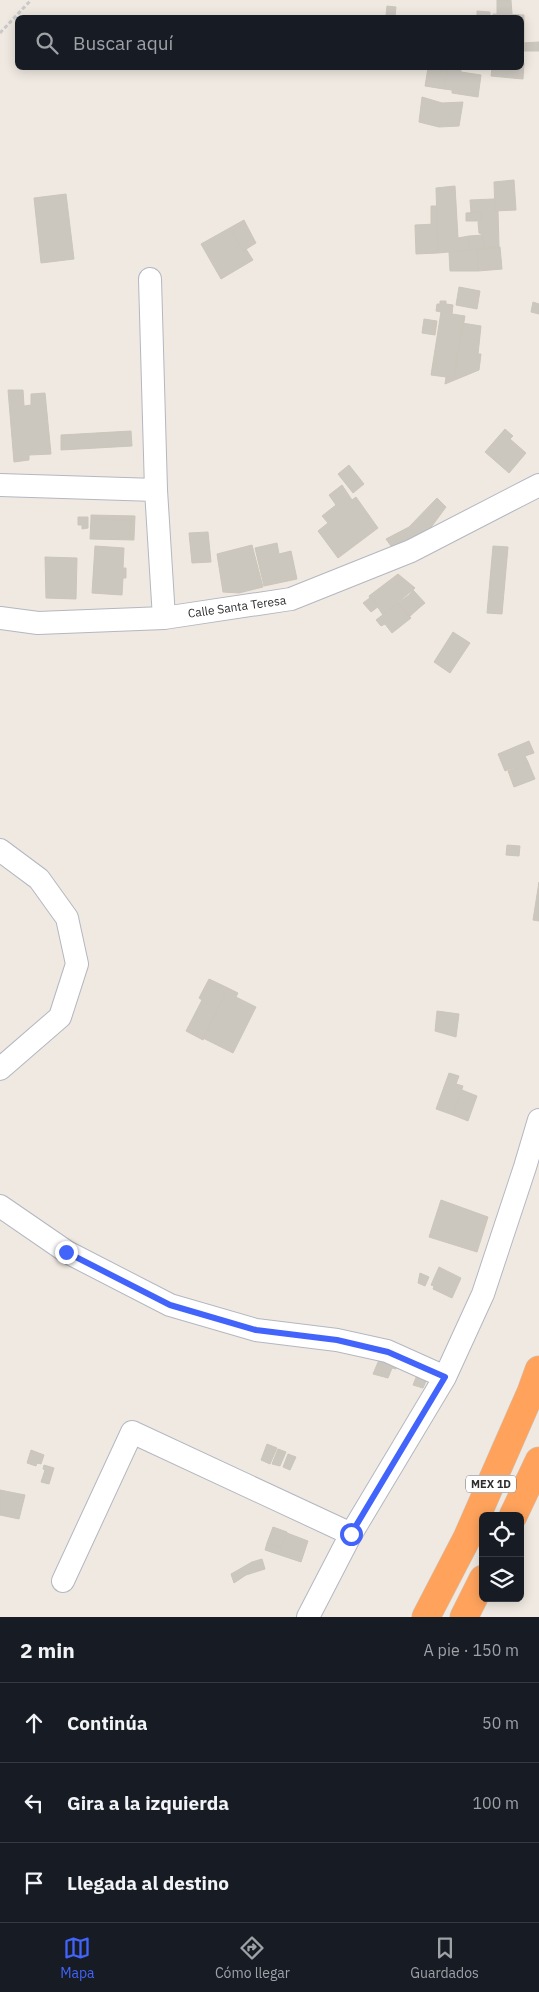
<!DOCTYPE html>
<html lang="es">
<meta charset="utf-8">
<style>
:root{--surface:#171b24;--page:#20242c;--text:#f1f3f6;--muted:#9ea1a6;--line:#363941;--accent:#4264fb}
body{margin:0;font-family:"IBM Plex Sans",sans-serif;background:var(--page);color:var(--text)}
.controls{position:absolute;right:15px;bottom:15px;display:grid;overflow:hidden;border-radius:8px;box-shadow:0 2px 12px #0003}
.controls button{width:45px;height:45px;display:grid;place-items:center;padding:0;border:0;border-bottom:1px solid var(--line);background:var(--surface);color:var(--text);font:25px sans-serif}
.stop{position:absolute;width:15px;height:15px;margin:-11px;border:4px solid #4264fb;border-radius:50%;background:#fff}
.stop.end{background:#4264fb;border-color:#fff;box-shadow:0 1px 5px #0008}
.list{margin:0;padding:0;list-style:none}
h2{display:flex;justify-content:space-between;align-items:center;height:65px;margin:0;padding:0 20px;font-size:21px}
h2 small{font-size:16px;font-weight:400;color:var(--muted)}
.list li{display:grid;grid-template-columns:32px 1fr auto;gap:15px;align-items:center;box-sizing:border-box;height:80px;padding:0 20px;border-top:1px solid var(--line)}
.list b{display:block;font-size:19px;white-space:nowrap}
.list em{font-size:16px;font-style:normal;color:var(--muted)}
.icon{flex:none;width:28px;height:28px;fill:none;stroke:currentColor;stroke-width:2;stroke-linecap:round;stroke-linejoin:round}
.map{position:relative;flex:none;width:539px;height:1617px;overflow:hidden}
.search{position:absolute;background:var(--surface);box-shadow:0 2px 12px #0003;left:15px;right:15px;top:15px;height:55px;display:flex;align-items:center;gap:12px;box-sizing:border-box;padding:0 18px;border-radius:8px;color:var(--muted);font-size:19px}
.sheet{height:305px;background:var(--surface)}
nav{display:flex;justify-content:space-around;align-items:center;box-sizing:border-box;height:70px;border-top:1px solid var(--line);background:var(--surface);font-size:14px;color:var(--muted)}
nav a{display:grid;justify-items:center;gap:2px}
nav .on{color:var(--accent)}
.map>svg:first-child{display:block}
.building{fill:#cbc7bf;stroke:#cbc5ba}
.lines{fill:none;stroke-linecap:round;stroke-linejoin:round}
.minor-casing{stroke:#b4b7c1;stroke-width:24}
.motorway-casing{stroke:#c9c9c9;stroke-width:29}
.path{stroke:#c9c9c9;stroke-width:3;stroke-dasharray:4 2.5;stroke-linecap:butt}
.minor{stroke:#fff;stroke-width:22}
.motorway{stroke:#ffa35c;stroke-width:28}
.route{stroke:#4264fb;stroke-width:6}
.labels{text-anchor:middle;stroke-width:4;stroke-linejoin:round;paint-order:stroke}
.shield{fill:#fff;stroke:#6d6d6d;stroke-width:1}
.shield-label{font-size:11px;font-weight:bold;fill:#2e2e2e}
.street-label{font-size:12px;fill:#2e2e2e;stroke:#fff}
</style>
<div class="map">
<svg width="539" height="1617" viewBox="0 0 539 1617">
<rect width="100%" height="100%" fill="#efe9e1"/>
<path class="building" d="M497 0H511L512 14H497Z
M387 6 396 7 395 16H386Z
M477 11 490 12V17L493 18H477Z
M493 14 524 15V43H522V18H493Z
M539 42V51H522V43Z
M522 63H524L523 79 491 76 492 68H522Z
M428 68H448L444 89 425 86Z
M448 68H461V72L481 75 478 97 452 93V90L444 89Z
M422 97 442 103 463 102 459 126 439 127 419 122Z
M514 180 516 210 495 211 494 182Z
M455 186 458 238 469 236V250L438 253 436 188Z
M66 194 74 259 41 263 34 198Z
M494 199 495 211H498L499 247 484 249 483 235 479 233 478 222 481 221V212L471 213 470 200Z
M431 206H436L437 224H431Z
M481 212V221H466V213Z
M244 220 246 224 232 231 243 251 246 249 253 260 221 279 201 244Z
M246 224 256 243 243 251 232 231Z
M437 224 438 253 416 254 415 225Z
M483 235 484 249 469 250V236Z
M500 247 502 269 478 271 477 249Z
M477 249 478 271H450L449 252Z
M459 287 480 291 477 309 456 305Z
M440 301H446V304L453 305 452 314 465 316 454 378 431 375 441 312 436 311 437 304H440Z
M533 302 539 304V314L531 312Z
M424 319 437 321 435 335 422 333Z
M462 323 481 326 478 354H481L479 370 445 384 446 377 454 378Z
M8 390H23L24 406 31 405V394L45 393 51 454 29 455V460L14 462Z
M505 429 513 436 510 439 526 453 509 473 485 452Z
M131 431 132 446 61 450V435Z
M349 465 364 484 353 493 338 474Z
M342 485 352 500 356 497 378 528 338 558 318 531 328 523 322 516 336 505 329 495Z
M437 498 446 507 432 526 419 539 396 553 386 539 409 527Z
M91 515 135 516 134 538 130 537 131 520 91 519Z
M78 517H88V528L82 529V525H78Z
M91 519 131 520 130 537 134 538V540L90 539Z
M208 532 211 562 192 563 189 533Z
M277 543 279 554 291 551 297 579 264 586 255 548Z
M252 545 263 587 239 593 223 592 217 554Z
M95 546 124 548 123 568H126V578H123L122 595 92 593Z
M493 546 508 547 502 614 487 613Z
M45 557 77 558 76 599 46 598Z
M398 574 415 588 383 615 371 597 370 598 369 596Z
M413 590 425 603 419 608 409 595Z
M409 595 419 608 409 617 398 603Z
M371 597 379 606 371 612 363 603Z
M398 603 411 618 392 633 385 624 381 626 376 620Z
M453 632 470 643 450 673 434 662Z
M529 741 534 753 525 756 528 762 505 771 498 754Z
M528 762 535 779 514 787 508 771Z
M507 845 520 846 519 856 506 855Z
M539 882V921L533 920Z
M209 979 228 988 203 1040 186 1031 202 1000 199 998Z
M228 988 238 993 236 997 256 1007 233 1053 203 1038Z
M437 1011 459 1014 456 1037 435 1031Z
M449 1073 459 1076 456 1084 463 1086 453 1115 436 1109Z
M462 1090 477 1096 468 1121 453 1115Z
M441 1200 488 1217 477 1252 429 1237Z
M439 1267 461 1278 452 1298 433 1289 434 1286 431 1285Z
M420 1273 429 1277 425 1286 418 1283Z
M384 1348 402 1356 396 1369 392 1368 388 1378 373 1374Z
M417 1375 427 1379 423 1388 413 1385Z
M267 1444 277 1448 270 1464 261 1460Z
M278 1449 286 1452 280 1466 272 1464Z
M31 1450 44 1455 41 1464 37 1463 36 1466 27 1463Z
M288 1454 296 1457 290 1470 283 1467Z
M44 1465 54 1468 49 1484 41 1482 45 1470 43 1469Z
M0 1490 25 1495 19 1519 0 1515Z
M273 1527 287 1532 281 1548 267 1543Z
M287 1533 308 1541 301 1562 265 1550 267 1543 281 1548Z
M262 1559 265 1569 246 1575 234 1583 231 1574 252 1562Z"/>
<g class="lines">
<defs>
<path id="minor" d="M150 279 156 490 164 618
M0 485 156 490
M0 618 38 623 164 618 291 599 411 551 539 485
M0 850 39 879 67 918 77 964 60 1017 0 1069
M0 1206 67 1252 170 1305 256 1330 337 1340 387 1351 445 1377
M63 1581 132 1432 351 1534
M308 1617 351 1534 445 1377 483 1294 525 1167 539 1120"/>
<path id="motorway" d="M513 1516 539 1461
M426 1617 467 1538 531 1392 539 1370
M464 1617 483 1579"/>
</defs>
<use href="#minor" class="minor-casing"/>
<use href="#motorway" class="motorway-casing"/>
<path class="path" d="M0 33 31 0"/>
<use href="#minor" class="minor"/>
<use href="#motorway" class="motorway"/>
</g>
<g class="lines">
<path class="route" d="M66 1252 170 1305 256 1330 337 1340 388 1352 445 1377 351 1534"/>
</g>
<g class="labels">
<rect class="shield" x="466" y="1475.5" width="50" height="17" rx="4"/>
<g class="shield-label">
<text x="491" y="1488">MEX 1D</text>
</g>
<g class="street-label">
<text transform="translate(237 607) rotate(-8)" y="4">Calle Santa Teresa</text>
</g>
</g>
</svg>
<div class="controls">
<button><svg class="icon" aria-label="locate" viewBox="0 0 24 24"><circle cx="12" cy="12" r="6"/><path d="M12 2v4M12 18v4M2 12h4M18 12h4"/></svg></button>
<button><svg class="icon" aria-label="layers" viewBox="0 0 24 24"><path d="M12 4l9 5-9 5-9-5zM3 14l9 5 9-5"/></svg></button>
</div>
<div class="stop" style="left:351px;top:1534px"></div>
<div class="stop end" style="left:66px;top:1252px"></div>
<div class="search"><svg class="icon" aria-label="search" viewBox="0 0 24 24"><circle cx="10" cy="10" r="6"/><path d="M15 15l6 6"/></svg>Buscar aquí</div>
</div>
<section class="sheet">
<h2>2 min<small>A pie · 150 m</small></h2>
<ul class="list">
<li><svg class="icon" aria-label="ahead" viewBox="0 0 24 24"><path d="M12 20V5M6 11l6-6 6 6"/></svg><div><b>Continúa</b></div><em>50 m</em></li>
<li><svg class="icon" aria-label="left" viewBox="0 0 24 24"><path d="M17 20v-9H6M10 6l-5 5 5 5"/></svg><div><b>Gira a la izquierda</b></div><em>100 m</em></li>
<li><svg class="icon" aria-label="arrive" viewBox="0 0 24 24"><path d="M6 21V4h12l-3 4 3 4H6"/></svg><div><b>Llegada al destino</b></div></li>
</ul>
</section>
<nav>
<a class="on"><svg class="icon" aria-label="map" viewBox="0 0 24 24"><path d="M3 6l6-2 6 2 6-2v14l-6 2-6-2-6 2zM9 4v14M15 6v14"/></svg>Mapa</a>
<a><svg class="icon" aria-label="directions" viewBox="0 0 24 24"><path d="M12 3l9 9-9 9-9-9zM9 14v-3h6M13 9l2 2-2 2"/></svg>Cómo llegar</a>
<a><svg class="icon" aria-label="saved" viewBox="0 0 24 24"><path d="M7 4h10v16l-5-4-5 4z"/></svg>Guardados</a>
</nav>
